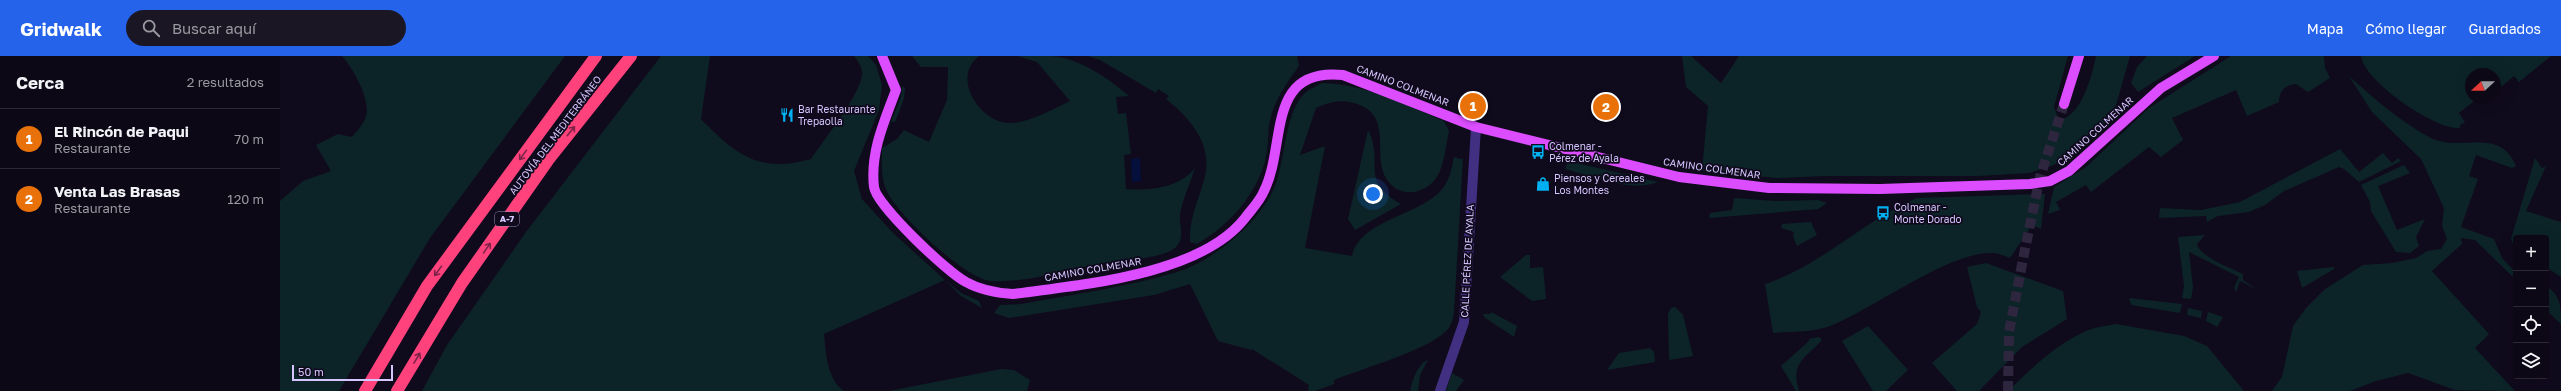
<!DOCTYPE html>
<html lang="es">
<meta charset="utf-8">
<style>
:root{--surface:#0c0816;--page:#1a1623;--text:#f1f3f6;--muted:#9a9aa1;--line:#2c2935;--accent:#2563eb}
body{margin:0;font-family:"Golos Text",sans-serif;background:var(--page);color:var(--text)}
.controls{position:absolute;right:12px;bottom:12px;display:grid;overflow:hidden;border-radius:4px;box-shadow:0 4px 16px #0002}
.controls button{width:36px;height:36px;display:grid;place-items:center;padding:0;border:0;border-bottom:1px solid var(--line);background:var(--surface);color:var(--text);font:20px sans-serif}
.compass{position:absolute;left:2185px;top:12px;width:36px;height:36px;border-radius:50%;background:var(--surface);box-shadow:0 4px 16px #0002;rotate:248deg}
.scale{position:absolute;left:12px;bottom:10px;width:101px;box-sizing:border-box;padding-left:4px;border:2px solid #d6c6ff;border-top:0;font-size:11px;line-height:14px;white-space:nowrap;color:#d6c6ff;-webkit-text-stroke:3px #100a1d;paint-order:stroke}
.you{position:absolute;left:1093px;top:138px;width:14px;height:14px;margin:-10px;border:3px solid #fff;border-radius:50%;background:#1a73e8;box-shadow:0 0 0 6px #1a73e833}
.badge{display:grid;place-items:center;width:26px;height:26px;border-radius:50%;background:var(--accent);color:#fff;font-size:13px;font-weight:700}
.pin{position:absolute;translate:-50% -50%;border:2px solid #fff;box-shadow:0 1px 4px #0006}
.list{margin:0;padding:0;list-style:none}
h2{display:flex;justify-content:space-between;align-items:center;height:52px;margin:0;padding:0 16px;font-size:17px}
h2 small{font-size:13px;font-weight:400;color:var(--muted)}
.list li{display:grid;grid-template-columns:26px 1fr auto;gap:12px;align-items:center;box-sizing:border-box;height:60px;padding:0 16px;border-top:1px solid var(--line)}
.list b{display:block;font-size:15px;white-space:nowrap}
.list p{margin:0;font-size:13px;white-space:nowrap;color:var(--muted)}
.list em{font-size:13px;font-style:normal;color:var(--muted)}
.icon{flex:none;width:22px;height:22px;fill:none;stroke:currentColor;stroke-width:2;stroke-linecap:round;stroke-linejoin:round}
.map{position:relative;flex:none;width:2281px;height:335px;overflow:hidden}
header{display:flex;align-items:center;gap:24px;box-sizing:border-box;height:56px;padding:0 20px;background:var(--accent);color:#fff}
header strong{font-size:19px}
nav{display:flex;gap:22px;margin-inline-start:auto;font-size:14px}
.search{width:280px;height:36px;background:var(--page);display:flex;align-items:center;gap:10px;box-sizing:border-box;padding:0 14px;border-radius:22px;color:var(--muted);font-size:15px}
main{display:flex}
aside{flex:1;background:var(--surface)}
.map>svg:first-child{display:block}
.green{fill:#0c2428}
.water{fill:#040f3c}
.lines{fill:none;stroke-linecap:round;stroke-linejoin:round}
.major-tunnel{stroke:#2e263f;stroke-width:10;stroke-dasharray:10 5;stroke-linecap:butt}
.minor{stroke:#413081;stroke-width:10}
.major{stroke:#db4dff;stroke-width:10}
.highway{stroke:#ff417c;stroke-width:12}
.oneway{stroke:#7c2348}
.labels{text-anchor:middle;stroke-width:3.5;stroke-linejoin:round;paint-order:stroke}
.shield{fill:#100a1d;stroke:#9b8ebb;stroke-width:1}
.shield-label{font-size:9px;font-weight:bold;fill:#d6c6ff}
.street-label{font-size:10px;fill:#d6c6ff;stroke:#100a1d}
.poi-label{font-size:10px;fill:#d6c6ff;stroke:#100a1d;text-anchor:start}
</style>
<header>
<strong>Gridwalk</strong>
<div class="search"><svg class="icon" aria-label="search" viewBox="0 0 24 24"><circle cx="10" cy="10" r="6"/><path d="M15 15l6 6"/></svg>Buscar aquí</div>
<nav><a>Mapa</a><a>Cómo llegar</a><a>Guardados</a></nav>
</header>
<main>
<aside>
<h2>Cerca<small>2 resultados</small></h2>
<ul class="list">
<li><span class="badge" style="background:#e8710a">1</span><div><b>El Rincón de Paqui</b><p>Restaurante</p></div><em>70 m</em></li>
<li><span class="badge" style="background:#e8710a">2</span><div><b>Venta Las Brasas</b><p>Restaurante</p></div><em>120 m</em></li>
</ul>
</aside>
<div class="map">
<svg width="2281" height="335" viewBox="0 0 2281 335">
<rect width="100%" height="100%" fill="#100a1d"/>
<path class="green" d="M62 0H285L150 182 59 335H0V145L23 125 51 115 36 89 58 78 72 81C76 76 82 70 85 63 93 47 73 12 62 0Z
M381 0H430L421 63C455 98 479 118 531 103 543 85 580 39 582 19 583 12 578 5 574 0H588L596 9 602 29 599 54 574 115 582 143 613 177 665 224 681 237 699 245 702 252 681 240 665 224 544 278C546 297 547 323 564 335H142L167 289 246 176Z
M632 0H699C670 22 701 69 732 67 750 66 773 53 790 45L757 6 738 0C749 0 761 0 772 0 801 3 828 22 849 40L836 41 838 58 846 57 851 98 844 99 846 133C869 135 899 132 915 112 910 127 903 143 900 158 899 169 905 181 897 190 886 203 841 204 824 207 786 213 751 227 711 225 685 223 621 161 609 139 600 125 602 107 602 92L617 83 624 74 649 86 667 44 668 11H641Z
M808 0H1017L1019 10C1006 28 993 46 989 69 988 81 988 94 985 105 975 141 948 170 917 188L910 186C909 162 918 146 924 124 934 89 911 63 886 43L889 40 878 33 876 37 820 4Z
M1402 0H1411L1441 27 1459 0H1788L1774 51 1779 64C1802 60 1812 19 1816 0H1850L1836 49 1820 75 1793 97 1774 109 1749 117 1697 120H1547L1497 122 1422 115 1428 50 1406 31Z
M1867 0H1915L1858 36 1851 27 1857 11Z
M1951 0H2044L2045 12 2050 22 2028 36 2016 28C2005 29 1999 35 1999 46L1967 60 1956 34 1892 62 1903 84 1881 101 1869 91 1811 136 1806 129 1776 146 1780 154 1768 158 1774 131 1806 111 1869 52Z
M2081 0H2271L2239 26 2234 20 2215 36V18H2191V42H2198L2179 57 2185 66 2180 69V72C2156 75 2084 25 2081 0Z
M2069 20C2093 42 2120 65 2149 81 2179 98 2219 69 2236 110L2232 112 2196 99 2189 120 2198 123 2181 171 2214 183 2222 202 2236 217V224L2195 184 2181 182 2182 188 2152 215 2209 278 2195 292 2235 335 2175 334 2128 317 2096 325 2070 335H1992L2002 321 2013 270 2026 252 2045 233 2083 209 2112 207 2136 202 2147 195 2161 193 2167 183 2162 170 2164 152 2141 103 2092 56Z
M1042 27C1085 28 1125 49 1164 65L1169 75C1166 89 1165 104 1159 117 1149 139 1118 144 1106 122 1092 97 1114 58 1074 47 1059 43 1050 46 1036 52L1020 99 1045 90 1025 192 1072 200C1081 162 1140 161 1163 132 1170 123 1172 111 1174 101L1181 103 1183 102 1174 256C1173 262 1172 270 1166 275 1148 294 1081 313 1054 324V328L1035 335H1028L1029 329 972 293 971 294 938 285 910 228 874 239 729 262 714 257 720 249 742 248C794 238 847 231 897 216 934 205 986 162 997 124 1005 100 1006 53 1026 36 1031 32 1037 30 1042 27Z
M622 30 625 32 624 43 615 66H611L621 41Z
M1088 74C1105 107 1078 123 1121 148L1075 174 1068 163Z
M2060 93 2079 116 2103 97 2112 107 2118 102 2121 105 2079 126 2064 113 2059 111 2004 135 1985 149 1969 156 1938 160 1927 166 1926 160 1879 162 1880 152 1921 154 1960 146Z
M2255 102 2262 112 2266 110 2246 155 2281 166V221L2266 211V182H2236V196L2231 183Z
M1288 105 1378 126C1350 137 1312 120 1285 113Z
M2124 109 2130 117 2098 130 2117 174 2145 163 2136 181 2139 190 2130 197 2116 196 2091 155 2090 146 2081 129Z
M1765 138 1761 173 1752 169 1730 202C1725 200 1718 197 1713 197 1669 195 1594 253 1550 270 1532 277 1512 275 1493 277L1485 228C1541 210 1584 164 1637 142Z
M1454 142 1495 145 1538 144 1547 147 1538 153 1429 162 1430 157 1452 154Z
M1531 166 1537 179 1517 190 1513 180 1514 176 1501 172 1502 168Z
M1925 179 1917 188C1919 200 1952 213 1963 218V224L1976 233 1960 225 1956 236 1954 232 1959 221 1909 196 1913 231 1911 243 1902 242 1904 230 1898 181Z
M1246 199H1250V212L1263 211 1266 243 1252 245 1220 221Z
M1706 207 1783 235 1787 263 1742 291 1699 335H1677L1652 307 1697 268 1701 256 1697 251 1687 211Z
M2054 211V213L2022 232 2017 215Z
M2266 230C2281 239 2281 251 2281 268L2266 254 2269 241Z
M1849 242 1902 248 1900 257 1851 249Z
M1395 251 1403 259 1413 300 1389 304 1388 258 1391 252Z
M1908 252 1922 255 1921 262 1907 259Z
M1211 256 1237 270 1234 281 1204 261 1203 258H1210Z
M1928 256 1943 261 1937 271 1926 265Z
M1836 268 1904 280 1927 290 1964 335H1728C1751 313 1776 288 1806 275 1815 271 1826 270 1836 268Z
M1588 270 1628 314 1606 335H1593L1562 285Z
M1538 281 1541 282V285C1526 302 1510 306 1519 335H1516L1501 310 1529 285V283Z
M1370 292 1374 296 1375 306 1327 314 1339 297Z
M1148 304 1140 319 1138 335H1130C1132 325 1138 307 1148 304Z
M721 313 734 314 750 324 747 335H609Z
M1172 317 1184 324 1176 335H1166Z"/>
<path class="water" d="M860 102 861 125 852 126 851 103Z"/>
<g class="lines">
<path class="major-tunnel" d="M1728 335 1729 276 1745 193 1760 121 1784 48"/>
<path class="minor" d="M1160 335 1184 266 1196 71"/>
<path class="major" d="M602 0 616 34C604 66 590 97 594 131 596 149 668 217 686 226 700 234 717 237 733 238 800 229 921 219 965 162 971 154 980 145 984 135 1007 89 985 11 1063 19L1196 71 1399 121 1489 132 1600 133 1750 128 1770 125 1789 115 1881 32 1934 0
M1784 48 1799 0"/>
<path class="highway" d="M85 335 147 230 316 0
M117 335 182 227 269 103 351 0"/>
</g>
<defs><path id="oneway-shaft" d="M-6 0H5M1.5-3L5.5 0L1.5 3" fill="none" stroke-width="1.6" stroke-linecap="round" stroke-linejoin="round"/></defs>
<g class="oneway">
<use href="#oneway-shaft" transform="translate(291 75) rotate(-51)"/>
<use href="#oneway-shaft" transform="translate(243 99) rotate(126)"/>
<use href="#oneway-shaft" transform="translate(207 192) rotate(-55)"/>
<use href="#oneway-shaft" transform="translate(158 215) rotate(126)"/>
<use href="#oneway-shaft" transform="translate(137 302) rotate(-59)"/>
</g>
<defs>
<symbol id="restaurant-bare" viewBox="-9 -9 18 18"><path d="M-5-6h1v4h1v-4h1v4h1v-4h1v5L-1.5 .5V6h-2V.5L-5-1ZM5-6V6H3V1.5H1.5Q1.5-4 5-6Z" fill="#00b0f1" stroke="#100a1d" stroke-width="2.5" paint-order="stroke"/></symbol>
<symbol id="bus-bare" viewBox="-9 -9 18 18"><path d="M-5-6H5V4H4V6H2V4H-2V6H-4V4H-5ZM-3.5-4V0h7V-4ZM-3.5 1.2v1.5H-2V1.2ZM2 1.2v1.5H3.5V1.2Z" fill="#00b0f1" stroke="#100a1d" stroke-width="2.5" paint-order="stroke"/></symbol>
<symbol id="shop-bare" viewBox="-9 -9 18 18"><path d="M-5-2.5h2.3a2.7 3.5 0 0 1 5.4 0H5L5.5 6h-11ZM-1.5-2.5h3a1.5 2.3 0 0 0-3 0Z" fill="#00b0f1" stroke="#100a1d" stroke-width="2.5" paint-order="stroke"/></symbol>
</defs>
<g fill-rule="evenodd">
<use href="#restaurant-bare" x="497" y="49" width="20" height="20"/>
<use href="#bus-bare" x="1248" y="86" width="20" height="20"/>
<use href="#shop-bare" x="1253" y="118" width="20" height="20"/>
<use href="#bus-bare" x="1593" y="147" width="20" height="20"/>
</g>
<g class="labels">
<rect class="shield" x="215" y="156" width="24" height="14" rx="3"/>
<g class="shield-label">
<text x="227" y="166">A-7</text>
</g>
<g class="street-label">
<text transform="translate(1123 29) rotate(21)" y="4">CAMINO COLMENAR</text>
<text transform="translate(1815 75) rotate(-42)" y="4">CAMINO COLMENAR</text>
<text transform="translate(275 79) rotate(-53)" y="4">AUTOVÍA DEL MEDITERRÁNEO</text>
<text transform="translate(1432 112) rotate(8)" y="4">CAMINO COLMENAR</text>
<text transform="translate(1187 205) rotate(-87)" y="4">CALLE PÉREZ DE AYALA</text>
<text transform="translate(813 213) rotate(-10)" y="4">CAMINO COLMENAR</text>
</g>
<g class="poi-label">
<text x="518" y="57">Bar Restaurante<tspan x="518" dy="12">Trepaolla</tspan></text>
<text x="1269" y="94">Colmenar -<tspan x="1269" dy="12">Pérez de Ayala</tspan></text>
<text x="1274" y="126">Piensos y Cereales<tspan x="1274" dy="12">Los Montes</tspan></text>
<text x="1614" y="155">Colmenar -<tspan x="1614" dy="12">Monte Dorado</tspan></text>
</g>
</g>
</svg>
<div class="controls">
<button>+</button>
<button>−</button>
<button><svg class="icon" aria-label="locate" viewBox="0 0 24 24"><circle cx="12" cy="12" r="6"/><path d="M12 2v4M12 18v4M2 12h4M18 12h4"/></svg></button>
<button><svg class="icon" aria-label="layers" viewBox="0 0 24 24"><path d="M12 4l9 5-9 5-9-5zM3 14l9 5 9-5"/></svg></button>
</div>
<svg class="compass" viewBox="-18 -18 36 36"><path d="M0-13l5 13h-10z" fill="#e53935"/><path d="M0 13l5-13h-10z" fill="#9a9aa1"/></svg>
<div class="scale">50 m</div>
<div class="you"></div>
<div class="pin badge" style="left:1193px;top:50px;background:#e8710a">1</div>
<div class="pin badge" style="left:1326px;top:51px;background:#e8710a">2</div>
</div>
</main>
